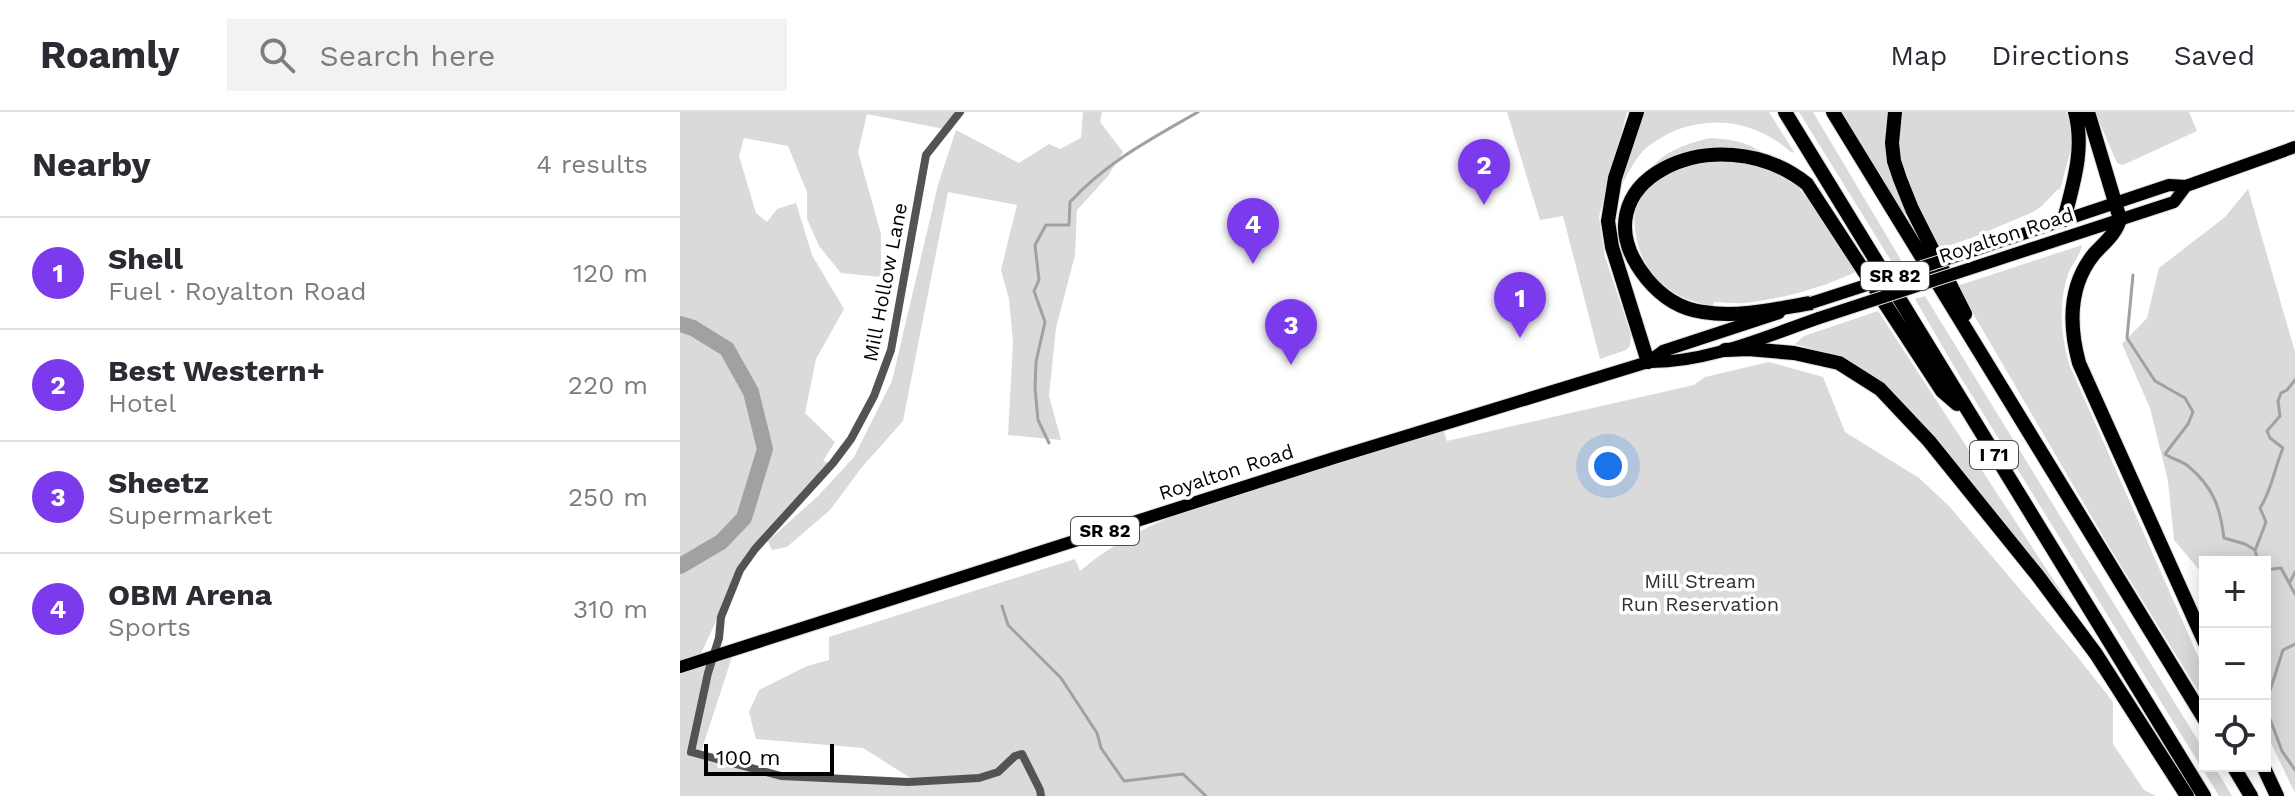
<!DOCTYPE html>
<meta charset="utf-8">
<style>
:root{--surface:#fff;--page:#f2f2f3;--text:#2b2b33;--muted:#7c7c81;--line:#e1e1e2;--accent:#7c3aed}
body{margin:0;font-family:"Work Sans",sans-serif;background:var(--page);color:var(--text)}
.controls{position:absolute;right:24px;bottom:24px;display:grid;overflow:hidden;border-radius:0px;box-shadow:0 4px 20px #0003}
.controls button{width:72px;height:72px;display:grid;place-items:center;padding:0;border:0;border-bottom:2px solid var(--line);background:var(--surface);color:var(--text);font:40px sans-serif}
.scale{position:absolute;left:24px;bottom:20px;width:130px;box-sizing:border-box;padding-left:8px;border:4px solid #000;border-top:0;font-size:22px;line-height:28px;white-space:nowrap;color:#000;-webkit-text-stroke:6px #fff;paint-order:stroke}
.you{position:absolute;left:928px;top:354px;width:28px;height:28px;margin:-20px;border:6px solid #fff;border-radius:50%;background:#1a73e8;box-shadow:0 0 0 12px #1a73e833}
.badge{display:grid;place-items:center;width:52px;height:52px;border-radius:50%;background:var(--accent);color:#fff;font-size:26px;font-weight:700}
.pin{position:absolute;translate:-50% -66px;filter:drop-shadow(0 2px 4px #0008)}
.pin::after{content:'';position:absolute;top:42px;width:28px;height:24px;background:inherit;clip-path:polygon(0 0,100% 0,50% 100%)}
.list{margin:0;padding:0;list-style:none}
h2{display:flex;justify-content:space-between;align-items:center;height:104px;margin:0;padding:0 32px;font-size:34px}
h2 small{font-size:26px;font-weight:400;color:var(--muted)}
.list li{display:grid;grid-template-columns:52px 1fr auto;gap:24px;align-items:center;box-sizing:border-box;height:112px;padding:0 32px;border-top:2px solid var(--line)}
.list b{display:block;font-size:30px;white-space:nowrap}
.list p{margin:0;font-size:26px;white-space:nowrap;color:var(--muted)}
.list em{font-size:26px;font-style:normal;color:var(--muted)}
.icon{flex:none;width:44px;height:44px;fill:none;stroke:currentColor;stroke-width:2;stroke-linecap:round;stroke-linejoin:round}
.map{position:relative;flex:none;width:1615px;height:684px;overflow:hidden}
header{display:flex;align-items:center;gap:48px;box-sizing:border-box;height:112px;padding:0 40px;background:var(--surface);border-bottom:2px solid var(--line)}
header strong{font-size:38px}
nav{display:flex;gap:44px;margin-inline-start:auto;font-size:28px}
.search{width:560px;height:72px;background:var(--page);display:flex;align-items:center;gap:20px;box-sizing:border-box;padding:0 28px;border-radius:0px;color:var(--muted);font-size:30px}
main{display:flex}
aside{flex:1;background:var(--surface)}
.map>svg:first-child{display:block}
.green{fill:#dadada}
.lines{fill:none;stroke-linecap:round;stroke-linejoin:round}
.stream{stroke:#a1a1a1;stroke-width:3}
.river{stroke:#a1a1a1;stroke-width:16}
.primary-casing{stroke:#dbdbdb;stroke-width:14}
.highway-casing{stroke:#dbdbdb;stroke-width:16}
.street{stroke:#535353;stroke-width:8}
.primary{stroke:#000;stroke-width:12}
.highway{stroke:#000;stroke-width:14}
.primary-bridge-casing{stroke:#dbdbdb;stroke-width:14;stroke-linecap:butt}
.primary-bridge{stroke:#000;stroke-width:12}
.labels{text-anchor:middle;stroke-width:7;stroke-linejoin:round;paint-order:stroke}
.shield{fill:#fff;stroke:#4c4c4c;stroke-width:2}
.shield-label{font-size:18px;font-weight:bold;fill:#000}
.street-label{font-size:20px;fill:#000;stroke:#fff}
.park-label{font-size:20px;fill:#313131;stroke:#fff}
</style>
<header>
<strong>Roamly</strong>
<div class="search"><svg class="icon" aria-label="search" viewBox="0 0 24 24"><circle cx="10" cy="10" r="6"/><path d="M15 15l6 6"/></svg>Search here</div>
<nav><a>Map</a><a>Directions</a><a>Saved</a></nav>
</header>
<main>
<aside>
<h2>Nearby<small>4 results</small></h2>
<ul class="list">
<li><span class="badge">1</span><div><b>Shell</b><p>Fuel · Royalton Road</p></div><em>120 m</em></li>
<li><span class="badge">2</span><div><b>Best Western+</b><p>Hotel</p></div><em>220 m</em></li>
<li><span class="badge">3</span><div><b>Sheetz</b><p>Supermarket</p></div><em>250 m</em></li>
<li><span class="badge">4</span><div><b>OBM Arena</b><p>Sports</p></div><em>310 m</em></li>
</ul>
</aside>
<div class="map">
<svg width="1615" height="684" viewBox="0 0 1615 684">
<rect width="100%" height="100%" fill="#fff"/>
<path class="green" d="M0 0H283L269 18 187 2 178 40 201 122V165L161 161 139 134 127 107V80L108 34 64 26 59 44 76 101 87 110 97 97 116 91 132 143 164 197 136 247 125 301 155 330 143 349 149 351 67 443 17 550 54 539 20 643 75 660 232 667 183 636 76 627 69 600 79 578 127 554 149 548V525L395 447 400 459C456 411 530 389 599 367 653 349 707 332 762 314L767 329 1014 273 1025 265 1089 250 1143 265 1165 320 1239 366 1269 394 1396 543 1433 590V632L1464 678 1476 684H0Z
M403 0H422L420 10 443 40 428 64 397 98 395 143 376 216 369 284 381 328 328 323 333 230 329 187 321 158 337 93 268 80 223 309 182 355 150 398 107 435 92 438 88 429 138 384 174 345 212 269 258 73 276 18 339 51 369 32 380 37 401 26Z
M827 0H947L919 105 925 145 951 223 950 234 946 238 920 247 883 104 860 108Z
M962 0H1089L1114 40 1112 41C1070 2 1009 0 965 37 955 47 948 61 941 74Z
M1119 0H1133L1221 148 1213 152Z
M1161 0H1209C1200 32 1218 70 1227 101L1225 103Z
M1220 0H1386L1391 13V37L1380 78 1378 77 1362 94 1353 100 1294 125 1256 138C1235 92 1211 52 1220 0Z
M1415 0H1509L1517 19 1443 53 1437 51Z
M1030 26C1047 27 1064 29 1078 38 1115 58 1152 124 1175 160 1142 176 1102 187 1065 191 1055 192 1044 190 1034 190L1033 194C1015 191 995 184 982 172 951 145 945 90 970 57 985 39 1008 31 1030 26Z
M1568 77 1615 240V681L1585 619V450H1525V465L1494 428 1488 369 1470 296 1442 232 1467 206 1479 156 1545 105Z
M1402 133C1400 144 1392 152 1388 162 1378 193 1381 221 1389 252L1525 560V590L1427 431 1277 174Z
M1245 184 1525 640V654H1534L1552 684H1539L1275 256 1235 187Z
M1198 199 1403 513 1401 516 1186 260 1149 242 1115 232 1124 224Z"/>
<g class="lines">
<path class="stream" d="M1453 163 1447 226 1475 269 1505 286 1513 300 1508 312 1485 342C1492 347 1502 349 1508 354 1533 375 1540 394 1544 426L1565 432 1575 438 1578 450
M369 331 358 308 355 276 356 250 365 210 354 179 359 168 355 133 366 113H389L390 90C428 49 471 27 518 0
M1576 436 1586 410 1580 396C1592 378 1594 357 1603 336L1590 326 1587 319 1600 304 1598 289 1601 281 1607 278 1615 268
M1585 458 1601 456 1615 482
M1610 470 1615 460
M322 494 328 513 381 566 417 621 421 636 444 669 503 662 526 684
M1615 532 1603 538 1585 594 1602 639 1615 658"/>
<path class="river" d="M0 212 13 216 47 237 71 280 85 337 64 406 41 430 0 454"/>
<defs>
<path id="primary" d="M1298 137 1489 73 1506 74 1615 35
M1304 152 1494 90 1506 74
M968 250 983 239 1099 201
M0 555 657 345 968 250C1027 251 1084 225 1139 206"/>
<path id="highway" d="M957 0 935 66 928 109 932 135 968 250
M1105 0 1524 684
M1153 0 1525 608
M1215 0 1212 31 1214 49 1220 67 1232 97 1285 202
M1408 0 1440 107C1436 122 1424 131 1414 142 1388 174 1389 214 1399 251L1525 531
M1384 108C1393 72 1405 37 1395 0
M1131 191C1095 197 1059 206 1023 200 1000 197 981 184 967 167 889 71 1037 0 1127 72L1262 279 1277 292
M1045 238 1068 237 1114 241 1159 251 1200 277 1249 329 1358 464 1416 542 1507 684
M1553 654 1571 684
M1583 654 1597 684"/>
</defs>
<use href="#primary" class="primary-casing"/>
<use href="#highway" class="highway-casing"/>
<path class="street" d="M280 0 246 43 211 238 194 284 171 327 153 351 75 437 60 458 41 505 39 526 28 561 11 640 101 664 229 670 299 666 318 660 335 644 342 642 360 678 361 684"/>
<use href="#primary" class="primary"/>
<use href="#highway" class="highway"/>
<defs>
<path id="primary-bridge" d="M1131 191 1298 137
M1139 206 1304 152"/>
</defs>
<use href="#primary-bridge" class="primary-bridge-casing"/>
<use href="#primary-bridge" class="primary-bridge"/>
</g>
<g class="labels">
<g class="shield">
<rect x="1181" y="150" width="68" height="28" rx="6"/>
<rect x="1290" y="329" width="48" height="28" rx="6"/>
<rect x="391" y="405" width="68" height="28" rx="6"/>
</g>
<g class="shield-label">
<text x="1215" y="170">SR 82</text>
<text x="1314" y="349">I 71</text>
<text x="425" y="425">SR 82</text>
</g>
<g class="street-label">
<text transform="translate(1326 123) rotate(-18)" y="7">Royalton Road</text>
<text transform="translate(205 170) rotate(-79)" y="7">Mill Hollow Lane</text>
<text transform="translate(546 360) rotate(-18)" y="7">Royalton Road</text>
</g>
<g class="park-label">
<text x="1020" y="476">Mill Stream<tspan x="1020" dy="23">Run Reservation</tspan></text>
</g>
</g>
</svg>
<div class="controls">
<button>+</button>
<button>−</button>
<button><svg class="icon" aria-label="locate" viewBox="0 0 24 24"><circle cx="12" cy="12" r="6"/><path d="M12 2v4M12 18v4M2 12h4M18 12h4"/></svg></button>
</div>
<div class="scale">100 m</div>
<div class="you"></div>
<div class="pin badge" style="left:840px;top:226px">1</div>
<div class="pin badge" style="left:804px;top:93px">2</div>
<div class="pin badge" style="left:611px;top:253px">3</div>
<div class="pin badge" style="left:573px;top:152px">4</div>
</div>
</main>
